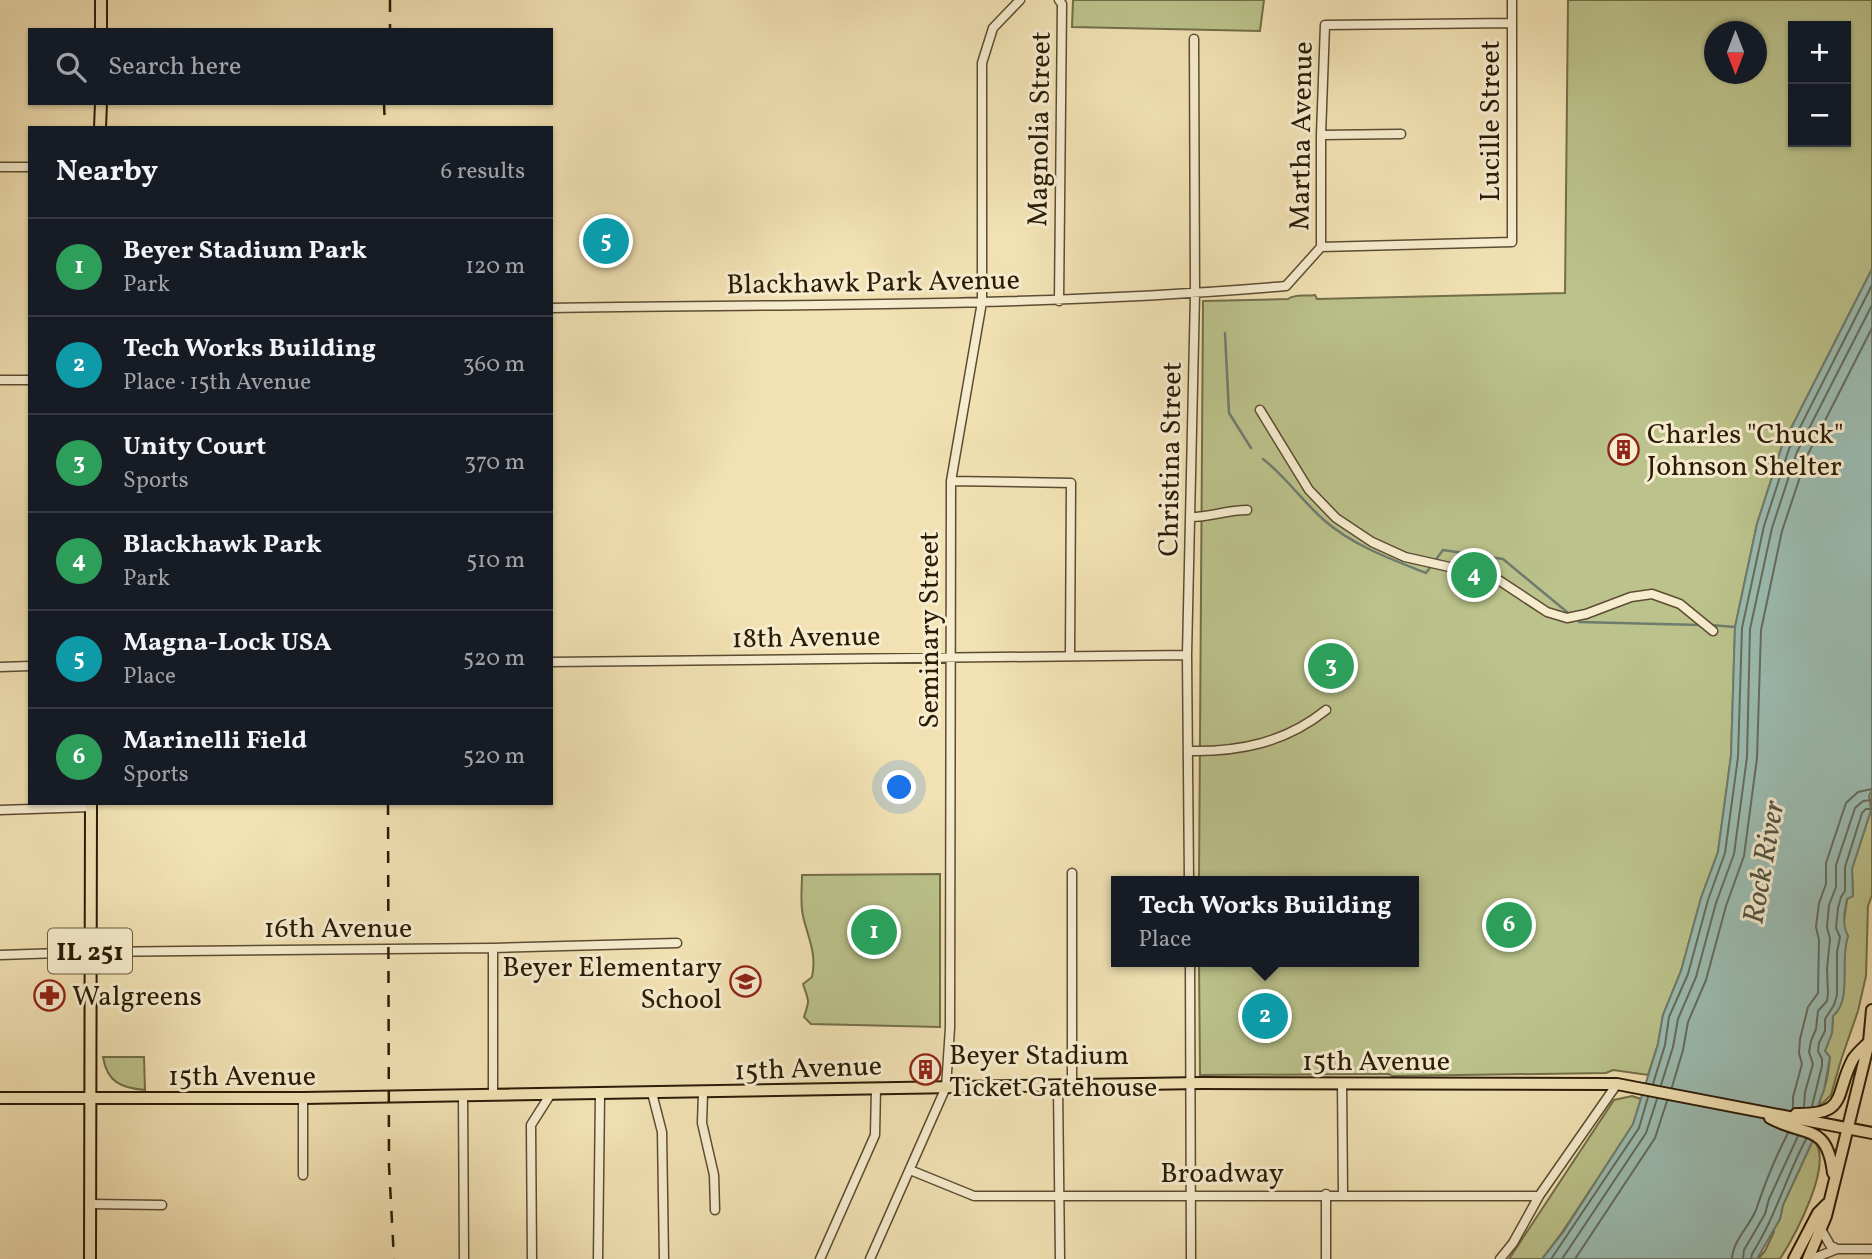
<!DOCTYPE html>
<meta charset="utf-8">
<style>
:root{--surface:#171b24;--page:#20242c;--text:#f1f3f6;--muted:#9ea1a6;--line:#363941;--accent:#1a73e8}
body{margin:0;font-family:Vollkorn,serif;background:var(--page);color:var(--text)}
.controls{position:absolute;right:21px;top:21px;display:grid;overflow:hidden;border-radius:0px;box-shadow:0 2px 5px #0004}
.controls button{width:63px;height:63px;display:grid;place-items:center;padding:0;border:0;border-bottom:2px solid var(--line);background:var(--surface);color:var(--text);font:35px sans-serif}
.compass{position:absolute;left:1704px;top:21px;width:63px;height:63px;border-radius:50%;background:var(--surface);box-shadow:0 2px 5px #0004;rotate:180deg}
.you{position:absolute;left:900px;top:788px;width:24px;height:24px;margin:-18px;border:5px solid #fff;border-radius:50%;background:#1a73e8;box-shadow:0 0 0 10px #1a73e833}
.badge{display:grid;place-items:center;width:46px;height:46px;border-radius:50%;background:var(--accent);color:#fff;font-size:23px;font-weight:700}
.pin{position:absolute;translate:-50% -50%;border:4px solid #fff;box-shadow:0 2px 7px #0006}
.popup{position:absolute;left:1111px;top:876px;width:308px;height:91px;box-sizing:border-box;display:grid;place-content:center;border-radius:0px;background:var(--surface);filter:drop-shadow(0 2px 5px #0005);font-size:23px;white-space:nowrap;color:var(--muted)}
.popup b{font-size:26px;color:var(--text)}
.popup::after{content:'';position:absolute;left:50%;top:100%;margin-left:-14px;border:14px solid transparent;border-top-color:var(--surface)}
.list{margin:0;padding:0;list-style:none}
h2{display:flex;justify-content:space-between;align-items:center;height:91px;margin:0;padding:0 28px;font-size:30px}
h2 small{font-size:23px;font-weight:400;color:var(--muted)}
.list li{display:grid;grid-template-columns:46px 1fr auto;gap:21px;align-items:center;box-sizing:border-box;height:98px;padding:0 28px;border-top:2px solid var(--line)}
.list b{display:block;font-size:26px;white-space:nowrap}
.list p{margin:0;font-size:23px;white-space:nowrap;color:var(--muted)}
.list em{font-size:23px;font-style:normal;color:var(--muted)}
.icon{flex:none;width:38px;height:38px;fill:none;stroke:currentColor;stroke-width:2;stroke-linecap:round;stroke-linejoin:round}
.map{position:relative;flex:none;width:1872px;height:1259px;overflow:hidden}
.search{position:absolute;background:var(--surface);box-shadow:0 2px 5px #0004;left:28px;top:28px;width:525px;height:77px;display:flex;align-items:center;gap:18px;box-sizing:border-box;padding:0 24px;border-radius:0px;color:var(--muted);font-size:26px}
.panel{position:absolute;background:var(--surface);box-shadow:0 2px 5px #0004;left:28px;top:126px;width:525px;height:679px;border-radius:0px}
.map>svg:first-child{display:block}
.green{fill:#bbc28b;stroke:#736e49;stroke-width:2;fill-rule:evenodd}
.water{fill:#9bbcb2;stroke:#6e7c6e;stroke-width:2}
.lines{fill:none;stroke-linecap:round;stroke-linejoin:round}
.shore{stroke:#636c5c;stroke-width:2}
.stream{stroke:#6e7c6e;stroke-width:2.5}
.minor-casing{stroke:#5c4c32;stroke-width:11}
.major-casing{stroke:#2b1b07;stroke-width:14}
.minor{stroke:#f6ecce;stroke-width:8}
.major{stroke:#f1e1b3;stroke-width:10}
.rail{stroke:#2b1b07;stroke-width:2.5;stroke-dasharray:12 12;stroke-linecap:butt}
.labels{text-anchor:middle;stroke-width:6;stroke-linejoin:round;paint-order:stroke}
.shield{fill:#f6ecce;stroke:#685a43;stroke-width:2}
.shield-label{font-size:26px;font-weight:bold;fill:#2b1b07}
.street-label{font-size:28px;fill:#2b1b07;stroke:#f6ecce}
.poi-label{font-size:28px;fill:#2b1b07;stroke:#f6ecce;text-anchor:start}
.water-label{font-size:30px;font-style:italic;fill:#525343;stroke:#f6ecce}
</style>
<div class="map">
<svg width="1872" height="1259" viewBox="0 0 1872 1259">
<rect width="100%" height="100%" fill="#f1e1b3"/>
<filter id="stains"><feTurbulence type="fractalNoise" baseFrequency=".00286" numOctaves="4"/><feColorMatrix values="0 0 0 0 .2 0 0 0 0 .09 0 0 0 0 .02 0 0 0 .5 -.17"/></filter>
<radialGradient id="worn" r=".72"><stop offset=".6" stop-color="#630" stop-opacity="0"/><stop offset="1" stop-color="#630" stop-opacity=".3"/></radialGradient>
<path class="green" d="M1073 0H1264L1260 31 1072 27Z
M1568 0H1872V269L1782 446 1757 524 1735 627 1731 756 1718 852 1701 898 1681 971 1663 1015 1658 1044 1648 1075 1613 1070 1606 1073 1392 1076 1389 1074 1200 1075 1199 962H1414V881H1199L1203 301 1288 299C1297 293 1305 297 1315 295L1317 299 1565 293ZM1793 26H1846V142H1793ZM1714 32H1756V74H1714Z
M1872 790V895L1868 906 1866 976 1858 1011 1841 1060 1831 1095 1820 1106C1819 1098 1822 1096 1824 1089 1828 1079 1829 1067 1830 1057L1825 1051 1832 1033 1833 1016C1852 1000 1839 961 1848 936L1843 929 1847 899 1853 896 1852 869 1871 810 1869 795Z
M940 874V1027L811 1024 804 1017C810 999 809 1002 803 984L812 977C817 953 808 938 803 916 800 903 802 888 802 875Z
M103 1057H144L145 1090C121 1088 107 1082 103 1057Z
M1632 1096 1641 1099 1633 1125 1563 1231 1542 1259H1509L1614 1100Z
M1813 1140C1836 1161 1794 1237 1780 1259H1758L1765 1251 1774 1232 1773 1230 1780 1219 1783 1205Z"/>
<path class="water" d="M1872 269V790L1869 796 1871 810 1852 869 1853 896 1847 899C1844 913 1842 924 1848 936 1839 962 1853 999 1833 1016L1832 1033 1825 1051 1830 1057 1824 1090 1819 1103 1813 1140 1783 1205 1780 1219 1757 1259H1542L1564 1231 1633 1124 1658 1044 1663 1015 1681 971 1701 898 1718 852 1731 756 1735 627 1757 524 1782 446Z"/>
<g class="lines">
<path class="shore" d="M1653 1084 1665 1045 1669 1017 1688 974 1708 900 1725 853 1738 757 1742 628 1764 526 1789 449 1872 285
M1661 1085 1673 1047 1678 1019 1696 977 1716 903 1734 854 1747 757 1750 629 1772 528 1797 452 1872 305
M1672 1087 1683 1050 1688 1022 1706 980 1726 906 1744 856 1757 758 1761 630 1782 531 1807 456 1872 328
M1812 1106 1822 1066V1059L1818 1051 1819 1043 1825 1031V1019L1834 1005 1837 995V952L1840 937 1836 928 1838 908 1841 897 1845 891V867L1862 813 1866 809H1872
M1804 1107 1805 1092 1813 1064 1809 1052 1811 1041 1816 1029 1818 1011 1827 1001 1828 994 1827 969 1830 939 1827 927 1829 905 1836 887V865L1855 808 1863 801 1872 800
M1793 1108V1097L1802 1064 1799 1053 1800 1039 1808 1007 1818 993 1819 940 1816 927 1819 903 1826 884V863L1846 803 1858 792 1872 789
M1551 1259 1639 1128 1648 1097
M1562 1259 1646 1133 1657 1099
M1575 1259 1655 1138 1667 1101
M1732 1259C1733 1240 1749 1227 1756 1210 1765 1183 1775 1158 1788 1133
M1743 1259 1744 1250 1765 1214 1769 1199 1798 1136
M1751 1259 1752 1254C1775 1218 1786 1177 1806 1139"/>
<path class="stream" d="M1225 333 1229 413 1251 448
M1263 459C1286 477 1303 502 1325 521 1354 546 1391 559 1426 573L1443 550 1503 559 1567 612
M1579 622 1700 625
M1710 625 1735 627"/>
<defs>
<path id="minor" d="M1321 135 1401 134
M0 167H30
M1321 247V135L1325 25 1512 23
M1059 301 1062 4 1059 0
M551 308C796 304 1041 307 1286 286L1321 247 1512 242V0
M0 380H30
M1260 410 1309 490 1336 518 1372 542 1405 557 1494 577 1547 612 1567 618 1586 614 1631 597 1652 594 1680 604 1713 631
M951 481 1071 483 1070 656
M1191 517C1210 517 1227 510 1247 510
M551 662 1187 655
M0 667 30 666
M1188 751C1239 752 1285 743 1326 710
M0 810 91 807
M1072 873V1086
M1189 881 1187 655 1195 294 1194 39
M493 948V1095
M0 955 90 952 493 948 677 943
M1190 962 1191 1259
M1342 1083 1343 1194
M1058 1086 1060 1259
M652 1093 662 1132 664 1259
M703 1093 702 1123 714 1175 715 1210
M463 1095 464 1259
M303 1098V1175
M910 1170 974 1196H1539
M1326 1194V1259
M90 1204 162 1205
M1822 1231 1830 1245 1837 1249
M532 1259 531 1125 550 1095
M598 1259 600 1094
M820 1259 875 1135 876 1088
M870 1259 946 1087 950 1028 951 481 982 302V63L993 28 1020 0
M1500 1259 1513 1243 1539 1196 1617 1084
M1812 1259 1837 1249H1872"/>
<path id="major" d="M101 0V30
M100 128 101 103
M0 1098H303L1202 1083 1617 1084 1872 1133
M1796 1114C1849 1115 1834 1094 1853 1059 1857 1053 1863 1048 1868 1043
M1770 1118C1804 1137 1827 1122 1833 1173
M90 1259 91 803
M1794 1259 1818 1213 1827 1204
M1808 1259 1826 1216 1869 1042 1872 1010"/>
</defs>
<use href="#minor" class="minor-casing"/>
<use href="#major" class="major-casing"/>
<use href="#minor" class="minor"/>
<use href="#major" class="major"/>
<path class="rail" d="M390 0V30
M384 103 385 128
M388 803 389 1166 394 1259"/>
</g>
<defs>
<symbol id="building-ring" viewBox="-11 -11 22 22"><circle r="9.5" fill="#f6ecce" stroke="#8f2418" stroke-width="1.5"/><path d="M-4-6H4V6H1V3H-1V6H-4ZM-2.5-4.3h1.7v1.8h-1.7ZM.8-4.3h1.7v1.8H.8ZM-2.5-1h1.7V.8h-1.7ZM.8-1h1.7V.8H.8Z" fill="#8f2418"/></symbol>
<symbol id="school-ring" viewBox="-11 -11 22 22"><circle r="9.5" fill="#f6ecce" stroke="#8f2418" stroke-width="1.5"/><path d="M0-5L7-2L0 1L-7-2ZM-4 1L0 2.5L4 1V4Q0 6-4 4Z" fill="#8f2418"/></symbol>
<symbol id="pharmacy-ring" viewBox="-11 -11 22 22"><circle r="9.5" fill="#f6ecce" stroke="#8f2418" stroke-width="1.5"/><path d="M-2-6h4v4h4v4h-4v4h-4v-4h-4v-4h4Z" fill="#8f2418"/></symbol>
</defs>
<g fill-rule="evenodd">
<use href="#building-ring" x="1606" y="432" width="35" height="35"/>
<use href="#school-ring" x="728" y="964" width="35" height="35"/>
<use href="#pharmacy-ring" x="32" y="978" width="35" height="35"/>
<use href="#building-ring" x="908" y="1052" width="35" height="35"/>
</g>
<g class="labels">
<rect class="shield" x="48" y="928.5" width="84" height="45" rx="5"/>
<g class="shield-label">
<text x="90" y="960">IL 251</text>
</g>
<g class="street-label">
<text transform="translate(1489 121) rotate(-90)" y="10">Lucille Street</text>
<text transform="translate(1038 129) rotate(-89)" y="10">Magnolia Street</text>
<text transform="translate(1300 136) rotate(-89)" y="10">Martha Avenue</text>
<text transform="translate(873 281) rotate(-1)" y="10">Blackhawk Park Avenue</text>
<text transform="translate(1169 459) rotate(-89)" y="10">Christina Street</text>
<text transform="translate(928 630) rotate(-90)" y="10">Seminary Street</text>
<text transform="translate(806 636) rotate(-1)" y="10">18th Avenue</text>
<text x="338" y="937">16th Avenue</text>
<text x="1376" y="1070">15th Avenue</text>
<text transform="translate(808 1067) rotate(-2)" y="10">15th Avenue</text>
<text x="242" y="1085">15th Avenue</text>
<text x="1222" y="1182">Broadway</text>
</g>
<g class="poi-label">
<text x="1647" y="443">Charles "Chuck"<tspan x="1647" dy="32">Johnson Shelter</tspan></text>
<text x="722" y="976" text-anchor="end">Beyer Elementary<tspan x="722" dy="32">School</tspan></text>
<text x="72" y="1005">Walgreens</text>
<text x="949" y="1064">Beyer Stadium<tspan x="949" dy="32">Ticket Gatehouse</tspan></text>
</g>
<g class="water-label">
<text transform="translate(1763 862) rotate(-80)" y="10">Rock River</text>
</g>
</g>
<rect width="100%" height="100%" filter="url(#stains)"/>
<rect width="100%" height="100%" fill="url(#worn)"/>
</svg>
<div class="controls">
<button>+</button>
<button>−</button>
</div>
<svg class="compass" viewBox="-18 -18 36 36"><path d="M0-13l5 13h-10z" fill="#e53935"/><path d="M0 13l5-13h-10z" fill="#9ea1a6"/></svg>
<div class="you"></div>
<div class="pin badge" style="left:874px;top:932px;background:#2e9e5b">1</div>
<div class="pin badge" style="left:1265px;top:1016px;background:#0f9aa8">2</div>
<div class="popup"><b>Tech Works Building</b>Place</div>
<div class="pin badge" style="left:1331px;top:666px;background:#2e9e5b">3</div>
<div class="pin badge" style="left:1474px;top:575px;background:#2e9e5b">4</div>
<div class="pin badge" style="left:606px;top:241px;background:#0f9aa8">5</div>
<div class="pin badge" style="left:1509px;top:925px;background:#2e9e5b">6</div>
<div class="search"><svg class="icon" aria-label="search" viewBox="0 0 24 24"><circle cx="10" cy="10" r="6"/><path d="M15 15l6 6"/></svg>Search here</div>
<section class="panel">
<h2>Nearby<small>6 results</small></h2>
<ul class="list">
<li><span class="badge" style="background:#2e9e5b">1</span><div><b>Beyer Stadium Park</b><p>Park</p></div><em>120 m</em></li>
<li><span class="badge" style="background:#0f9aa8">2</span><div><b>Tech Works Building</b><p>Place · 15th Avenue</p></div><em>360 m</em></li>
<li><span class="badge" style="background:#2e9e5b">3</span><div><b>Unity Court</b><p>Sports</p></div><em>370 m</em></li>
<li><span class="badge" style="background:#2e9e5b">4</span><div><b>Blackhawk Park</b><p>Park</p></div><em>510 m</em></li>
<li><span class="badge" style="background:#0f9aa8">5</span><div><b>Magna-Lock USA</b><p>Place</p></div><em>520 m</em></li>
<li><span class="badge" style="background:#2e9e5b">6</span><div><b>Marinelli Field</b><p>Sports</p></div><em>520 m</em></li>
</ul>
</section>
</div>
